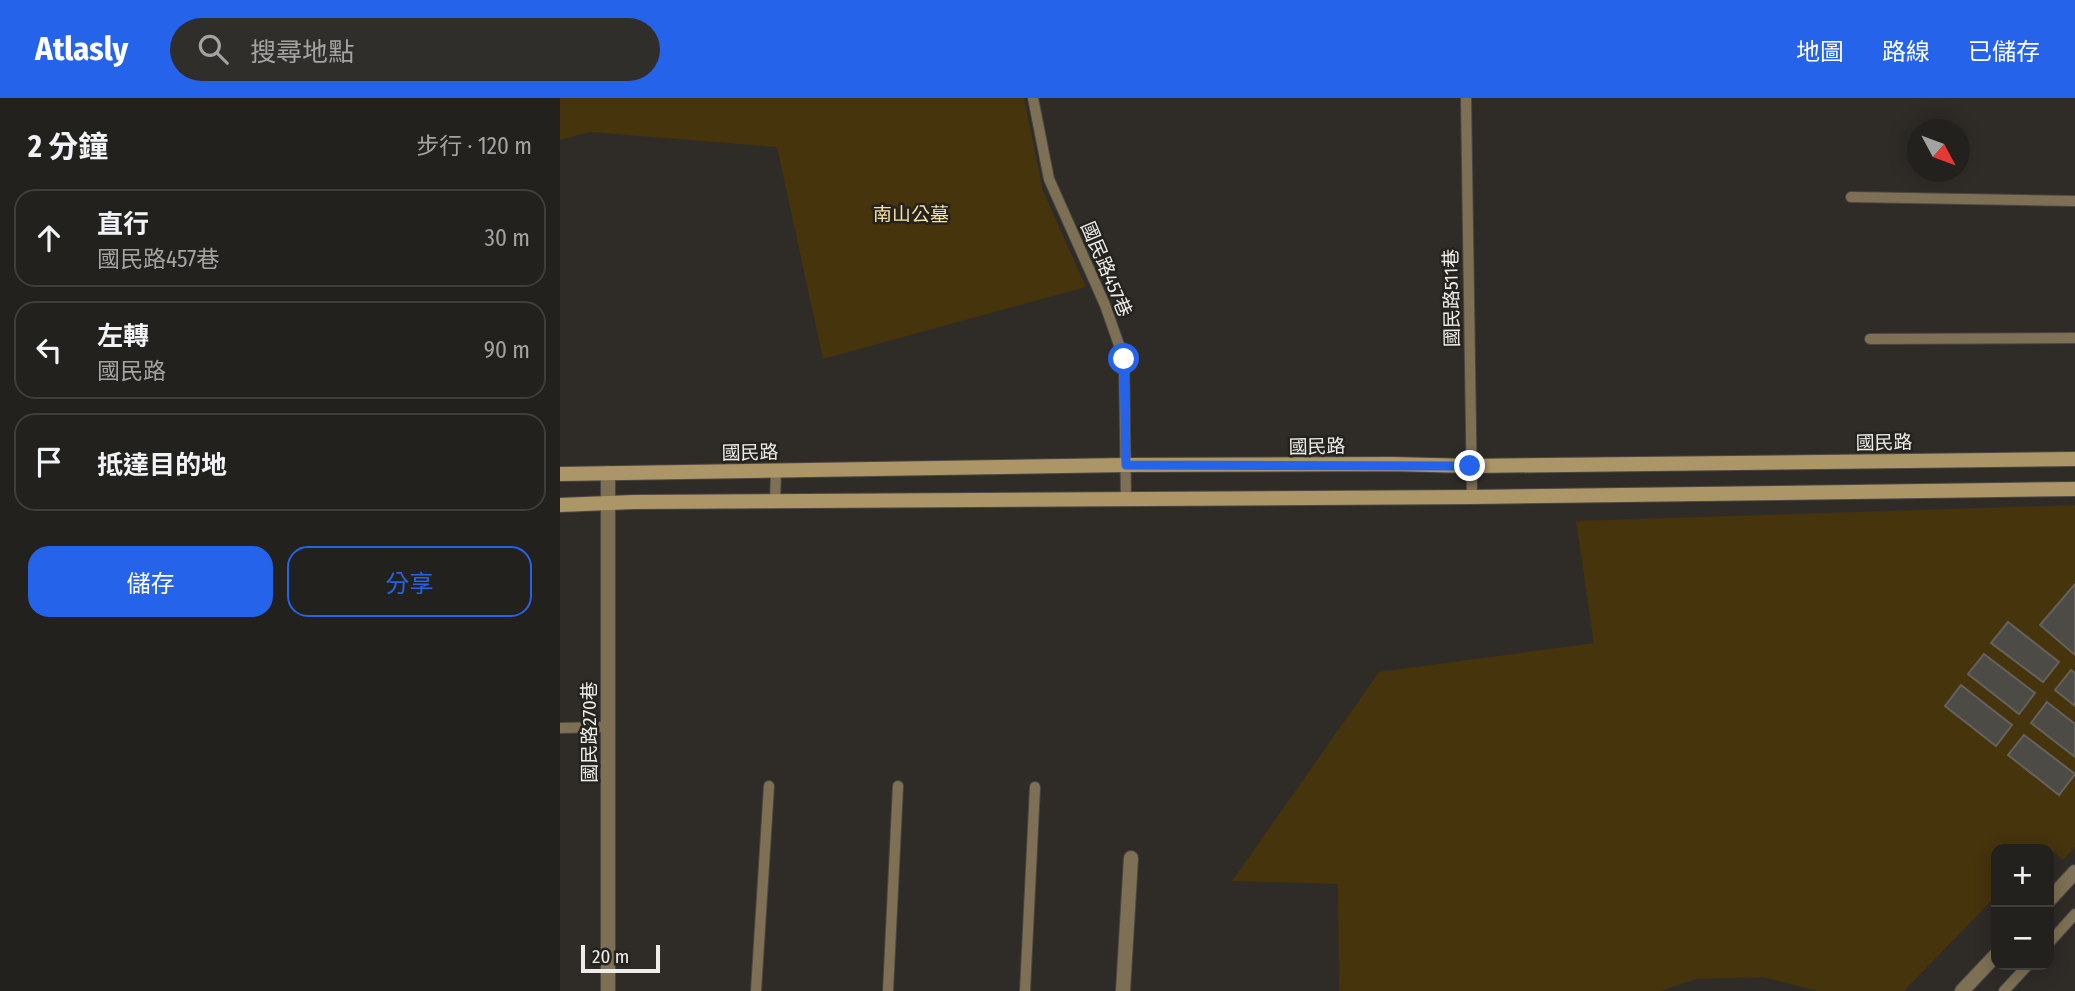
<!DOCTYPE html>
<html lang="zh-TW">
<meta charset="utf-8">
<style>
:root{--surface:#23211e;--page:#2f2e2b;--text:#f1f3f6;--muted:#a3a3a4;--line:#403e3c;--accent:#2563eb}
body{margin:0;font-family:"Fira Sans Condensed","Noto Sans TC",sans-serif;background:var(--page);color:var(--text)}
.controls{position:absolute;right:21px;bottom:21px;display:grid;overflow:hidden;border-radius:14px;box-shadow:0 4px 18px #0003}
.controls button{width:63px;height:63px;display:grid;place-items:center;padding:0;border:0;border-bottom:2px solid var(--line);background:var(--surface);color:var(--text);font:35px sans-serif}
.compass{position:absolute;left:1347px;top:21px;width:63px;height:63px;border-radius:50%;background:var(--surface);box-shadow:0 4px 18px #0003;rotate:131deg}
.scale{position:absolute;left:21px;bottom:18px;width:79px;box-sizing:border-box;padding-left:7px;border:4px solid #eeedea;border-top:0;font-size:19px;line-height:24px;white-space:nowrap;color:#eeedea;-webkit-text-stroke:5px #25231e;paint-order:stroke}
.stop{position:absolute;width:21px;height:21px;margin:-16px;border:5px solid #2563eb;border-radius:50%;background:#fff}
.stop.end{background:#2563eb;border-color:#fff;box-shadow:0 2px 7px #0008}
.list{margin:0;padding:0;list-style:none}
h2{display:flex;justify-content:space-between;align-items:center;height:91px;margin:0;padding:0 28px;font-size:30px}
h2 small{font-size:23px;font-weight:400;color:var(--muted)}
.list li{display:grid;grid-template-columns:46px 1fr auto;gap:21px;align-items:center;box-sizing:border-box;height:98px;margin:0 14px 14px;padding:0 14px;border:2px solid var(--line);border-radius:21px}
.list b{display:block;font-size:26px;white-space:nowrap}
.list p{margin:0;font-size:23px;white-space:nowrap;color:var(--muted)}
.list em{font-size:23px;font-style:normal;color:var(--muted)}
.actions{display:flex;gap:14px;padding:21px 28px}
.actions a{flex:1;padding:16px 0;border:2px solid var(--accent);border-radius:21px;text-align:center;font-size:24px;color:var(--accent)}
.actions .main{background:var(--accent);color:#fff}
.icon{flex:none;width:38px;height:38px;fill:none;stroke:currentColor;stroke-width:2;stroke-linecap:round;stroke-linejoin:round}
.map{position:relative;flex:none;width:1515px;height:893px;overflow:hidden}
header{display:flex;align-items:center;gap:42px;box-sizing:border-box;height:98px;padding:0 35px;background:var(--accent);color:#fff}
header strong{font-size:33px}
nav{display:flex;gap:38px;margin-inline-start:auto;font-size:24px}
.search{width:490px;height:63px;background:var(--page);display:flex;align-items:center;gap:18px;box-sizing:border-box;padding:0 24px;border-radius:38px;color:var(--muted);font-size:26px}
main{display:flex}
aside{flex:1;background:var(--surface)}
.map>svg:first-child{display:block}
.green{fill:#45340c}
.building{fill:#4d4b46;stroke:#65625d;stroke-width:2}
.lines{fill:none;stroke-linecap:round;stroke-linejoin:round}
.lane-casing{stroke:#4a4743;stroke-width:12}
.street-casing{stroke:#4a4743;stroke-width:16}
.secondary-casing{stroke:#4a4743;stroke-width:16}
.lane{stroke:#7e7054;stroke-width:10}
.street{stroke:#7e7054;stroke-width:14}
.secondary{stroke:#ac9668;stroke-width:14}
.route{stroke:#2563eb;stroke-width:9}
.labels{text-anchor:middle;stroke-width:5;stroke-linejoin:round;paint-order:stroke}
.park-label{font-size:19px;fill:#fadfa6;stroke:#25231e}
.street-label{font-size:19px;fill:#eeedea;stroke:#25231e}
</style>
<header>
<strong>Atlasly</strong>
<div class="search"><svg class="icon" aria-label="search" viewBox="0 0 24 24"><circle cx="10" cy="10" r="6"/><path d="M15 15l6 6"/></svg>搜尋地點</div>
<nav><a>地圖</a><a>路線</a><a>已儲存</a></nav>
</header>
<main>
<aside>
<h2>2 分鐘<small>步行 · 120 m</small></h2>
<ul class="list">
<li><svg class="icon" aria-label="ahead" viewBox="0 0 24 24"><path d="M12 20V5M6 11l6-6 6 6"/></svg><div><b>直行</b><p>國民路457巷</p></div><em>30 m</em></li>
<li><svg class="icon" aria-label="left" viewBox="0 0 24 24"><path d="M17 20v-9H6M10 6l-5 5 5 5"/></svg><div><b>左轉</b><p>國民路</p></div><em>90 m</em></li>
<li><svg class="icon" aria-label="arrive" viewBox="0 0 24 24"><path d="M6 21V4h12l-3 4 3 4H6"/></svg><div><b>抵達目的地</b></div></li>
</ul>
<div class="actions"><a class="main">儲存</a><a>分享</a></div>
</aside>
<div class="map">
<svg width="1515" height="893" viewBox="0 0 1515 893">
<rect width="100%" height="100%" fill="#2f2c28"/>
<path class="green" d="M0 0H464L483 93 526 189 263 261 217 49 30 34 0 42Z
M1515 407V749L1503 762 1485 748 1481 751H1436V798L1344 893H1257L1203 879 1136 881 1100 893H779L778 786 672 783 819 574 1034 545 1016 423Z"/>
<path class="building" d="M1515 486V557L1480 527Z
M1448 524 1499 564 1483 584 1431 545Z
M1424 556 1475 595 1459 616 1408 576Z
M1511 572 1515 575V608L1495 592Z
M1401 587 1452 627 1436 648 1385 608Z
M1487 604 1515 626V659L1471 625Z
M1464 637 1515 676 1499 697 1448 657Z"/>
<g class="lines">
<defs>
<path id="lane" d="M473 0 489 81 545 207 564 261 566 401
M906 0 912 399
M1291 99 1515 103
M1310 241 1515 240
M215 403 216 373
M0 630 48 629
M1489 845 1515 816
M196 893 209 688
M328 893 338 688
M465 893 475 689
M1444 893 1468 867"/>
<path id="street" d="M48 375V893
M1489 802 1515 774
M563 893 571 760
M1402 893 1436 857"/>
<path id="secondary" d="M0 376 566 367 831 366 910 368 1515 361
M0 407 74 404 912 399 1515 391"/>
</defs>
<use href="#lane" class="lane-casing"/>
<use href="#street" class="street-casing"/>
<use href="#secondary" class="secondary-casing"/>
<use href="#lane" class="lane"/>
<use href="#street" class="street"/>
<use href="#secondary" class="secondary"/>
</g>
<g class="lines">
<path class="route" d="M564 261 566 367 910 368"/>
</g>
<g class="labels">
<g class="park-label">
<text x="351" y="123">南山公墓</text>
</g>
<g class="street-label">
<text transform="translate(547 171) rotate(67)" y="7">國民路457巷</text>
<text transform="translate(891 200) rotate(-91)" y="7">國民路511巷</text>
<text transform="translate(1324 344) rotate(-1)" y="7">國民路</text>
<text transform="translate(757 348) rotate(-1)" y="7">國民路</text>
<text transform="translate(190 354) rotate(-1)" y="7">國民路</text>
<text transform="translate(29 634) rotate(-90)" y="7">國民路270巷</text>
</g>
</g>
</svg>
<div class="controls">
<button>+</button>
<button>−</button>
</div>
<svg class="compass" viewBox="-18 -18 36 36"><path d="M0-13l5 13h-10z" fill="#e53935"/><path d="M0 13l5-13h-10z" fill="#a3a3a4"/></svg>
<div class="scale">20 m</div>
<div class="stop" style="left:564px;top:261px"></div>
<div class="stop end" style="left:910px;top:368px"></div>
</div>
</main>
